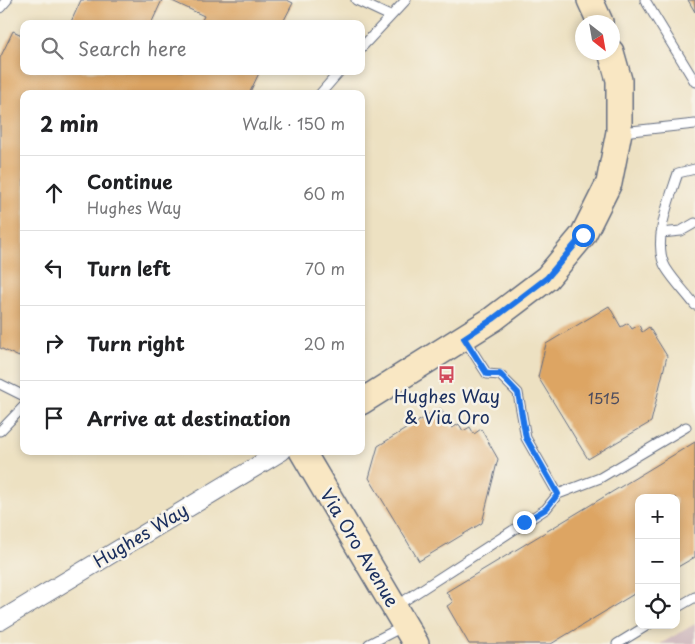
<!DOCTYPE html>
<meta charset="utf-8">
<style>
:root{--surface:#fff;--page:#f2f2f2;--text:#202124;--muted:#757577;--line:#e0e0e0}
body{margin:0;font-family:"Playpen Sans",sans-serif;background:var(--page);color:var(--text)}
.controls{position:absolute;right:15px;bottom:15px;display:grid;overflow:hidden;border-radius:10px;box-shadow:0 2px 8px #0003}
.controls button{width:45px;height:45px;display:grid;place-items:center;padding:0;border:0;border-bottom:1px solid var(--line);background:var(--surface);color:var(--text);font:25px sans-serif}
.compass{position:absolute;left:575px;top:15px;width:45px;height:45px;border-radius:50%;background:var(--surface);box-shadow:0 2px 8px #0003;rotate:149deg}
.stop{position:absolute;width:15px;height:15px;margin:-11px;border:4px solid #1a73e8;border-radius:50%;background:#fff}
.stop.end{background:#1a73e8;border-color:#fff;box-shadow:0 1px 5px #0008}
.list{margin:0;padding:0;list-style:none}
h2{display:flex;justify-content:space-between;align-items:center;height:65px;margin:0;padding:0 20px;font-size:21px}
h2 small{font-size:16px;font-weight:400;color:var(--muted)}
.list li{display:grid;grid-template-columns:32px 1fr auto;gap:15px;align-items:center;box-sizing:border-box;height:75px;padding:0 20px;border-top:1px solid var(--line)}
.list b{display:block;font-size:19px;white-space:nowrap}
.list p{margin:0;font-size:16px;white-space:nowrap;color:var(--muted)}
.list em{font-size:16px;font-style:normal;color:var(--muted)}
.icon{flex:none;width:28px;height:28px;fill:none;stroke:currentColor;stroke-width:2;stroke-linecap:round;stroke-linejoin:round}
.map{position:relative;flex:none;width:695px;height:644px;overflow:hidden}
.search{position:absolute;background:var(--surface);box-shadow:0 2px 8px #0003;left:20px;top:20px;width:345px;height:55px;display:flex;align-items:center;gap:12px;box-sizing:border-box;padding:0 18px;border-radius:10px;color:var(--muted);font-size:19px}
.panel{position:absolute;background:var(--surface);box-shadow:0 2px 8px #0003;left:20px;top:90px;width:345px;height:365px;border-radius:10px}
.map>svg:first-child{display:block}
.industrial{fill:#d2bec1}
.building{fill:#dda563}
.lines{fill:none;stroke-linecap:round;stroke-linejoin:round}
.lane-casing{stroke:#646d81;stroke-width:11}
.street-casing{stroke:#646d81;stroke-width:20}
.secondary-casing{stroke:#646d81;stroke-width:28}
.lane{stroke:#fff;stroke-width:9}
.street{stroke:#fff;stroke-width:18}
.secondary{stroke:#f9e7c3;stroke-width:25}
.route{stroke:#1a73e8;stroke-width:6}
.labels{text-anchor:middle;stroke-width:5;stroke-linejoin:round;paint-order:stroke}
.number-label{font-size:15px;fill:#4c4c5f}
.poi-label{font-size:18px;fill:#1b2f5e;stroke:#f7f3e8}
.street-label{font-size:18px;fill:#1b2f5e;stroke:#f7f3e8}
</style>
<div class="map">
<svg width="695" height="644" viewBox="0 0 695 644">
<rect width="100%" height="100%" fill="#f7f3e8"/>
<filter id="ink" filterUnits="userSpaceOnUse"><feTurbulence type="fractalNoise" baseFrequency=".02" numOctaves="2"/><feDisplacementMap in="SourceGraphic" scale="10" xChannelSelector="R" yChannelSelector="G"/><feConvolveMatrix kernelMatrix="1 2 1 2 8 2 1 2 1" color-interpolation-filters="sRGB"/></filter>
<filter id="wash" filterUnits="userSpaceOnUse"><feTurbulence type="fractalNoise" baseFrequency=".0096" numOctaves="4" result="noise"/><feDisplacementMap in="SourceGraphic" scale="20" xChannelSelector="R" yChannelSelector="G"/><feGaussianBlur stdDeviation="1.12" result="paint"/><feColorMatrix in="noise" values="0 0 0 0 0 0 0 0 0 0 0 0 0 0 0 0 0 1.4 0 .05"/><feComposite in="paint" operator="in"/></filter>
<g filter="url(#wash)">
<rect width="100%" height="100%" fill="#ede1c2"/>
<path class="industrial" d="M695 624V644H660Z"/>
<g id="blocks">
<path class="building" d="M81 0H162L151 24H70Z
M170 0H287L293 3 282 24H200L204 16Z
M688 0H695V12Z
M13 31 24 36V71H260L249 94H24V348L19 357 0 348V58Z
M609 306 621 327 628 323 632 329 639 325 642 332 649 327 667 356 651 422 588 459 538 377 546 344Z
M440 408 452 428 459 424 463 431 470 427 474 434 481 429 498 459 482 523 419 561 369 478 378 446Z
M695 442V557L676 568V498H639V591L551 644H469L447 606 453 602 446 592Z"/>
</g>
</g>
<g filter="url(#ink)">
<use href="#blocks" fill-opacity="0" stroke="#646d81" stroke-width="1"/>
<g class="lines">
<defs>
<path id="lane" d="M356 0 390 16
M645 0 695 82
M0 8 7 0
M361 48 406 0
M320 94 340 71
M622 132 695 124
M695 169 678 173C670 198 651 243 666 268 674 281 686 293 695 305
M661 233 681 231 695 223
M0 384 24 396
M0 431 24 406
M558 494 600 478 686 427
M396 606 546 509 558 494 526 438 518 393 500 375 487 374 464 338
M676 608 695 597
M369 644 404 626
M617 644 648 625"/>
<path id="street" d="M0 621 282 451"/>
<path id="secondary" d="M590 0 600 22
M361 402 493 319 547 278 583 235 609 183 619 132V80L611 52
M302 451 416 644"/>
</defs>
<use href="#lane" class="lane-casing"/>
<use href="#street" class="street-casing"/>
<use href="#secondary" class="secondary-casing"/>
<use href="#lane" class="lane"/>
<use href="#street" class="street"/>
<use href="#secondary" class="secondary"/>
</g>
</g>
<g class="lines" filter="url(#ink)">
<path class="route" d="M524 522 546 509 558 494 526 438 518 393 500 374H487L464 338 493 319 547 278 583 235"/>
</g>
<defs>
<symbol id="bus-bare" viewBox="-9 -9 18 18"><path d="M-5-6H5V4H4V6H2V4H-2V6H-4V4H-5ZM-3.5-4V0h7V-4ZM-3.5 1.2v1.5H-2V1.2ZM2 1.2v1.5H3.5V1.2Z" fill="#d1495b" stroke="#f7f3e8" stroke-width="2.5" paint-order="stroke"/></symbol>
</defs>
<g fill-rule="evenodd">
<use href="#bus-bare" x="434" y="362" width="25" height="25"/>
</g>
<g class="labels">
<g class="number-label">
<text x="604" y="404">1515</text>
</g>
<g class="poi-label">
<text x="447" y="403">Hughes Way<tspan x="447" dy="21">&amp; Via Oro</tspan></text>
</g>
<g class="street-label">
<text transform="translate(141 536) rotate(-31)" y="6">Hughes Way</text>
<text transform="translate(359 548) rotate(59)" y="6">Via Oro Avenue</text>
</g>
</g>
</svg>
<div class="controls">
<button>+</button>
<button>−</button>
<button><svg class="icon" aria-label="locate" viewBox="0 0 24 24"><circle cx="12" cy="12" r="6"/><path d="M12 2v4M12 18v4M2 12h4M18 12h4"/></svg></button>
</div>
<svg class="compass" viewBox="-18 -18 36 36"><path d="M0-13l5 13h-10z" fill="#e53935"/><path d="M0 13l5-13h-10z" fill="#757577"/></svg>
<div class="stop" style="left:583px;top:235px"></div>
<div class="stop end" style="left:524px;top:522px"></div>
<div class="search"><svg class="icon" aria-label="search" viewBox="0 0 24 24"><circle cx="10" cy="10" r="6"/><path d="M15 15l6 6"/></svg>Search here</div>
<section class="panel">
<h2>2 min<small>Walk · 150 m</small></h2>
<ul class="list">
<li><svg class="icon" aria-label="ahead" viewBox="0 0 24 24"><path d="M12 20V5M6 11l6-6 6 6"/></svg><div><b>Continue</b><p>Hughes Way</p></div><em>60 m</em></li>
<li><svg class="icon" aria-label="left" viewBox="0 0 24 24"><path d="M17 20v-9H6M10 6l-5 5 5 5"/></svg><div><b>Turn left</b></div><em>70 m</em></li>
<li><svg class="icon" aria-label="right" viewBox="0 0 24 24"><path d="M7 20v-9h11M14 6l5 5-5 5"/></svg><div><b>Turn right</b></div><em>20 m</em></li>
<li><svg class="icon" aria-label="arrive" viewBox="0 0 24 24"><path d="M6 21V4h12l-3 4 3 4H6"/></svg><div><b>Arrive at destination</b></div></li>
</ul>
</section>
</div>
